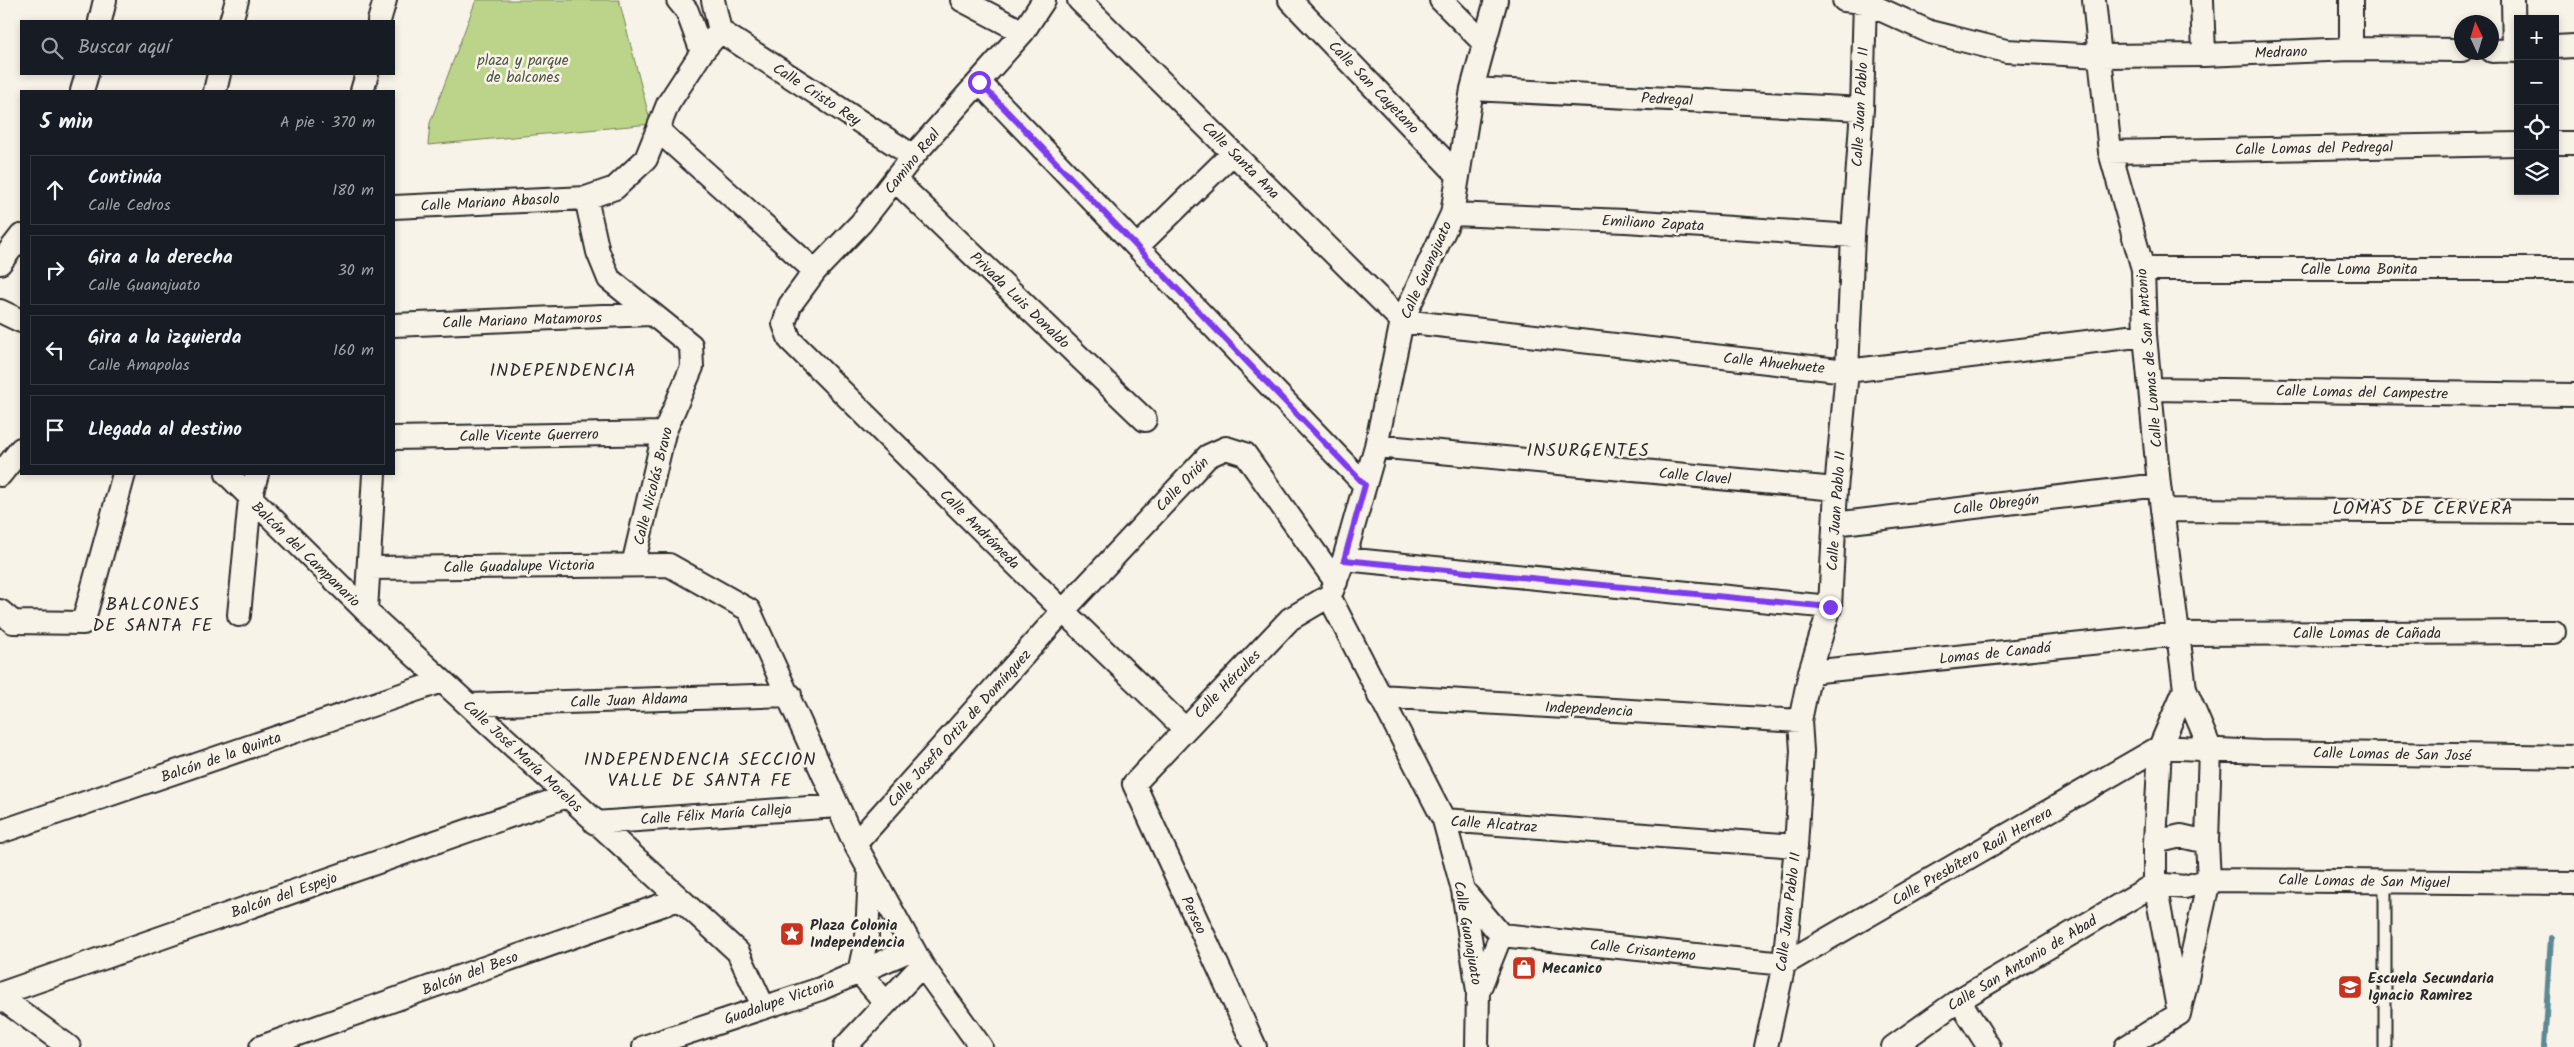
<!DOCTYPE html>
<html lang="es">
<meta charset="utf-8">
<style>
:root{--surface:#171b24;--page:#20242c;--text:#f1f3f6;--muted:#9ea1a6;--line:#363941}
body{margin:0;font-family:Kalam,sans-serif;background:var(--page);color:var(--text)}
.controls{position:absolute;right:15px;top:15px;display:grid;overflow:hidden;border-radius:0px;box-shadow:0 2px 8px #0003}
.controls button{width:45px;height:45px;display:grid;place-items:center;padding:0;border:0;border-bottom:1px solid var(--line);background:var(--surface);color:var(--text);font:25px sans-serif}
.compass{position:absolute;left:2454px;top:15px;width:45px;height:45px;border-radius:50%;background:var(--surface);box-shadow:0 2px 8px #0003;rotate:356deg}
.stop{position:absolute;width:15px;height:15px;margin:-11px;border:4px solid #7c3aed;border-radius:50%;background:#fff}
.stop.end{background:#7c3aed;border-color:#fff;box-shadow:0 1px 5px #0008}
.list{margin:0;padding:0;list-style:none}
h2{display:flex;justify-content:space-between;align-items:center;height:65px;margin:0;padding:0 20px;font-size:21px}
h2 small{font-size:16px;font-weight:400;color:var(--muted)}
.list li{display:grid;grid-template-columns:32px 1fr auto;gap:15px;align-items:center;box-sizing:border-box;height:70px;margin:0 10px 10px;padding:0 10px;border:1px solid var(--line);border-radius:0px}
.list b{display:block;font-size:19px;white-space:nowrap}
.list p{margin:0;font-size:16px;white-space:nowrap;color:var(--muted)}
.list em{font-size:16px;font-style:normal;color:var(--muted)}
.icon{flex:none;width:28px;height:28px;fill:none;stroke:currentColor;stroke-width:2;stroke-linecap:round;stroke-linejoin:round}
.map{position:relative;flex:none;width:2574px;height:1047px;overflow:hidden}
.search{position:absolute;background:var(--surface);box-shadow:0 2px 8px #0003;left:20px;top:20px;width:375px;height:55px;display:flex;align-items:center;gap:12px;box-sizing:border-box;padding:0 18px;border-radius:0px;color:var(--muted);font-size:19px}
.panel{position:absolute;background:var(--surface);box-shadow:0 2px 8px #0003;left:20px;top:90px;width:375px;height:385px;border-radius:0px}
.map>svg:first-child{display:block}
.green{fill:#bcd48a;stroke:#74805a}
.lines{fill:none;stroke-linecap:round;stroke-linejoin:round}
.stream{stroke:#5c8995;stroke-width:6}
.lane-casing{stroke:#2b2b2b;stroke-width:15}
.street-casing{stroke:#2b2b2b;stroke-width:26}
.lane{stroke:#f7f3e8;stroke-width:11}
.street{stroke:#f7f3e8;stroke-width:22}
.route{stroke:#7c3aed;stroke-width:6}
.labels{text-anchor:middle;stroke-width:5;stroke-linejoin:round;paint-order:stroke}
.street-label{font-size:15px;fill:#2b2b2b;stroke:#f7f3e8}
.park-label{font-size:15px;fill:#4f5543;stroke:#f7f3e8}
.poi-label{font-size:15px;font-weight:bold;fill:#2b2b2b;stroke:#f7f3e8;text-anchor:start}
.quarter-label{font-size:18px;letter-spacing:1px;fill:#2b2b2b;stroke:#f7f3e8}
</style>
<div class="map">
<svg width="2574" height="1047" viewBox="0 0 2574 1047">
<rect width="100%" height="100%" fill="#f7f3e8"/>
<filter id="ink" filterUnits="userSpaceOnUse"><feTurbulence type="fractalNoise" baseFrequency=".02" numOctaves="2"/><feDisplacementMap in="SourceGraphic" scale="10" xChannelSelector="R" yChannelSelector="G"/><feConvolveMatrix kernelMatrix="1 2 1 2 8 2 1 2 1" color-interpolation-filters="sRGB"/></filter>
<g filter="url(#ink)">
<path class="green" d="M476 0H619L651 124 428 145 430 123Z"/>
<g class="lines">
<path class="stream" d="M2544 1047 2551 938"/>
<defs>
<path id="lane" d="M2385 882V1047"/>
<path id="street" d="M678 0 687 11 702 52
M713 0 720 31
M962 0 1023 32
M1044 0 1023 32 913 156 861 223 815 271 790 305 784 324 790 340 1063 611 1185 729
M1079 0 1402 321 1847 371 2145 335
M1290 0 1458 175
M1441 0 1484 43
M1844 0 1864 2 1930 32 2006 51 2101 56 2204 55 2351 49 2462 50
M2094 0 2110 152 2143 269 2145 335 2159 485 2185 689 2210 748 2207 842 2209 880 2179 1014
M2202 0 2204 55
M2351 0V49
M2513 0 2514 51
M100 21 105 0
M231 21 237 0
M379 21 385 0
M720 31 913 156
M2555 47 2574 46
M2492 51 2518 50
M979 82 1365 485
M1472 89 1862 109
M82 91 87 74
M215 91 219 74
M362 91 367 74
M659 131 815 271
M2555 143H2574
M2110 152 2518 144
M896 181 1145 420
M586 198 598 252 609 279 691 345 692 367 664 433 633 565
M394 207 586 198 615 188 646 159 668 104 702 52 720 31
M1452 214 1626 221 1853 236
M1137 247 1233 153
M0 263 21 236
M2143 269H2574
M0 311 21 321
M394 325 650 314
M2150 389 2574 395
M394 438 664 433
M1376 446 1836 489
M227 474 366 611 738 952 763 1006
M0 475 21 449
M2162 510 2574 512
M1834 524 2159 485
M1344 559 1830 607
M369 568 669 565 749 610 855 844 922 965 981 1047
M1332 591 1344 559 1376 446 1402 321 1452 214 1472 89 1496 0
M1329 596 1444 820 1463 890 1478 991 1477 1047
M0 611 13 622 83 623 124 474
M366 611 374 474
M239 615 250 499 257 474
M1810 672 2179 634 2554 632
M1379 696 1800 721
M469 705 790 695
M1444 820 1796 846
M595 823 837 806
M0 832 442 681
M2155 842 2181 836 2207 842
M855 844 1063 611 1208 456 1226 448 1245 454 1336 582
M870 871 867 936 859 972 886 1003
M1463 890 1501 935 1784 964 2160 747 2260 752 2574 757
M1479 990 1501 935
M0 994 567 796
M0 997 69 1047
M1959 1000 1989 1047
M2177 1003 2155 884V842L2160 747 2185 689
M261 1047 679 899
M644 1047 820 989 913 949
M845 1047 922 965
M1255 1047 1134 784 1290 619 1329 596
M1766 1047 1784 964 1796 846 1802 751 1800 721 1810 672 1830 607 1836 489 1847 371 1853 236 1862 109 1865 0
M1893 1047 1959 1000 2155 884 2185 887 2209 880 2574 883
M2126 1047 2179 1014"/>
</defs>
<use href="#lane" class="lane-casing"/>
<use href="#street" class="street-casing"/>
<use href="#lane" class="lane"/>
<use href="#street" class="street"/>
</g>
</g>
<g class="lines" filter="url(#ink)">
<path class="route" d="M979 82 1365 485 1344 560 1830 607"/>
</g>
<defs>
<symbol id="sight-square" viewBox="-11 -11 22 22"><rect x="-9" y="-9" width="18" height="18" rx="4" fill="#c8321e" stroke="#f7f3e8"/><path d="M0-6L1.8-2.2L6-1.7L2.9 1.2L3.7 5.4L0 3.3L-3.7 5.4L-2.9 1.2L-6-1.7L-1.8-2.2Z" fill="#fff"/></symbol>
<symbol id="shop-square" viewBox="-11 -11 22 22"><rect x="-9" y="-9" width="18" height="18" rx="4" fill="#c8321e" stroke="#f7f3e8"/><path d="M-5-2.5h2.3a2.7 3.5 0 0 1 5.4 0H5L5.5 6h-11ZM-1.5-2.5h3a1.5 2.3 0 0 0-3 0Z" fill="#fff"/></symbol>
<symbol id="school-square" viewBox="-11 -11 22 22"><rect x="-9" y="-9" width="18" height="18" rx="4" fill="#c8321e" stroke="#f7f3e8"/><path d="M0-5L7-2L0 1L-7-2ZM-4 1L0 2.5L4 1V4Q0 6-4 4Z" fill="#fff"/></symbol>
</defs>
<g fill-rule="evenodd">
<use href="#sight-square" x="778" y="920" width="28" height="28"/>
<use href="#shop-square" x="1510" y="954" width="28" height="28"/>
<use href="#school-square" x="2336" y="973" width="28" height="28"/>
</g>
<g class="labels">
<g class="street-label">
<text transform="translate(2281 52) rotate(-2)" y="5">Medrano</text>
<text transform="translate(1374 87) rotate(46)" y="5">Calle San Cayetano</text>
<text transform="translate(817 94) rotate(33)" y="5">Calle Cristo Rey</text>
<text transform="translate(1667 99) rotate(3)" y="5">Pedregal</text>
<text transform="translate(1860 107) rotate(-87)" y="5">Calle Juan Pablo II</text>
<text transform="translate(2314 148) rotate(-1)" y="5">Calle Lomas del Pedregal</text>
<text transform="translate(1241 160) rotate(45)" y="5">Calle Santa Ana</text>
<text transform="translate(912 161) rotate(-51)" y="5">Camino Real</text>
<text transform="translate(490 202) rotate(-3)" y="5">Calle Mariano Abasolo</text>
<text transform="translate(1653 223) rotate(3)" y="5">Emiliano Zapata</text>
<text x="2359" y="274">Calle Loma Bonita</text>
<text transform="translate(1426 270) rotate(-66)" y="5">Calle Guanajuato</text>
<text transform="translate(1020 300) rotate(44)" y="5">Privada Luis Donaldo</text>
<text transform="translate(522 320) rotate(-2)" y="5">Calle Mariano Matamoros</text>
<text transform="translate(2149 358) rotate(-95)" y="5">Calle Lomas de San Antonio</text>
<text transform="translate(1774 363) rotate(6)" y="5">Calle Ahuehuete</text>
<text transform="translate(2362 392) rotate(1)" y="5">Calle Lomas del Campestre</text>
<text transform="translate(529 435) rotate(-1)" y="5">Calle Vicente Guerrero</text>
<text transform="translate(1695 476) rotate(5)" y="5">Calle Clavel</text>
<text transform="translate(1182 484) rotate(-46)" y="5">Calle Orión</text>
<text transform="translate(653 486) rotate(-76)" y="5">Calle Nicolás Bravo</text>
<text transform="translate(1996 504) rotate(-7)" y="5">Calle Obregón</text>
<text transform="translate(1836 511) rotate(-86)" y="5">Calle Juan Pablo II</text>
<text transform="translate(980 529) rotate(45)" y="5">Calle Andrómeda</text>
<text transform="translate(306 554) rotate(44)" y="5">Balcón del Campanario</text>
<text transform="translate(519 566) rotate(-1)" y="5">Calle Guadalupe Victoria</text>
<text x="2367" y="638">Calle Lomas de Cañada</text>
<text transform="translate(1995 653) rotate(-6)" y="5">Lomas de Canadá</text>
<text transform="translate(1227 684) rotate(-46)" y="5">Calle Hércules</text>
<text transform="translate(629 700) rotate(-2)" y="5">Calle Juan Aldama</text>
<text transform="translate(1589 709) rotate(3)" y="5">Independencia</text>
<text transform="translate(959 728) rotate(-48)" y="5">Calle Josefa Ortiz de Domínguez</text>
<text transform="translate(2392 754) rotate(1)" y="5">Calle Lomas de San José</text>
<text transform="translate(523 756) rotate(43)" y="5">Calle José María Morelos</text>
<text transform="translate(221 757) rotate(-19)" y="5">Balcón de la Quinta</text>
<text transform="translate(716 814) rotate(-4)" y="5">Calle Félix María Calleja</text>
<text transform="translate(1494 824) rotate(4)" y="5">Calle Alcatraz</text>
<text transform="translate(1972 856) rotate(-30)" y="5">Calle Presbítero Raúl Herrera</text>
<text transform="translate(2364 881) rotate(1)" y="5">Calle Lomas de San Miguel</text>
<text transform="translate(284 895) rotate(-19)" y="5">Balcón del Espejo</text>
<text transform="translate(1788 912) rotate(-83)" y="5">Calle Juan Pablo II</text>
<text transform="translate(1194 915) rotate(65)" y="5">Perseo</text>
<text transform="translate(1468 933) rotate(80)" y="5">Calle Guanajuato</text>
<text transform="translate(1643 950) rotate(6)" y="5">Calle Crisantemo</text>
<text transform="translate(2022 963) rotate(-31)" y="5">Calle San Antonio de Abad</text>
<text transform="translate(470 973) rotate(-20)" y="5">Balcón del Beso</text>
<text transform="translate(779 1001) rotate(-19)" y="5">Guadalupe Victoria</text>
</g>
<g class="park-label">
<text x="523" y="65">plaza y parque<tspan x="523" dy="17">de balcones</tspan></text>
</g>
<g class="poi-label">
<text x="810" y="930">Plaza Colonia<tspan x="810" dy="17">Independencia</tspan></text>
<text x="1542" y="973">Mecanico</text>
<text x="2368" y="983">Escuela Secundaria<tspan x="2368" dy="17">Ignacio Ramirez</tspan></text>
</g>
<g class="quarter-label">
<text x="563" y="376">INDEPENDENCIA</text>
<text x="1588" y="456">INSURGENTES</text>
<text x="2423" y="514">LOMAS DE CERVERA</text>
<text x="153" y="610">BALCONES<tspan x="153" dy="21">DE SANTA FE</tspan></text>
<text x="700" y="765">INDEPENDENCIA SECCION<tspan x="700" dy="21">VALLE DE SANTA FE</tspan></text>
</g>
</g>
</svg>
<div class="controls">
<button>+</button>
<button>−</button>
<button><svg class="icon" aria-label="locate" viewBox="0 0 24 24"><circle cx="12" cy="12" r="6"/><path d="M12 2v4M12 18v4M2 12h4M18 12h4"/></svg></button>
<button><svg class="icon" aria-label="layers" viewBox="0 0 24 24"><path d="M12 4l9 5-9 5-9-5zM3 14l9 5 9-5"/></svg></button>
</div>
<svg class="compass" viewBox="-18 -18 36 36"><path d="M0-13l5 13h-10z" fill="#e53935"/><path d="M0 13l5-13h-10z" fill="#9ea1a6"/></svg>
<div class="stop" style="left:979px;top:82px"></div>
<div class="stop end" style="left:1830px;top:607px"></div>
<div class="search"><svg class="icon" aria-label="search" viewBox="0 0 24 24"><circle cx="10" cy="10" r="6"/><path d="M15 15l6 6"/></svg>Buscar aquí</div>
<section class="panel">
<h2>5 min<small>A pie · 370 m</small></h2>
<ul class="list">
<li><svg class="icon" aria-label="ahead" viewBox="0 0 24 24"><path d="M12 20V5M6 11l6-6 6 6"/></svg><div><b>Continúa</b><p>Calle Cedros</p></div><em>180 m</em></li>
<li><svg class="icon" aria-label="right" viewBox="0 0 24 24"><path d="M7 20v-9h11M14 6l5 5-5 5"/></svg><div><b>Gira a la derecha</b><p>Calle Guanajuato</p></div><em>30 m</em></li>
<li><svg class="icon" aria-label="left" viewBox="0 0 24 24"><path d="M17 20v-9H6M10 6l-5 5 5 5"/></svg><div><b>Gira a la izquierda</b><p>Calle Amapolas</p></div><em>160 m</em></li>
<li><svg class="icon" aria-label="arrive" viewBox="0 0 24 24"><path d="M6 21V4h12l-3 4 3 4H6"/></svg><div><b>Llegada al destino</b></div></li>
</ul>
</section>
</div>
